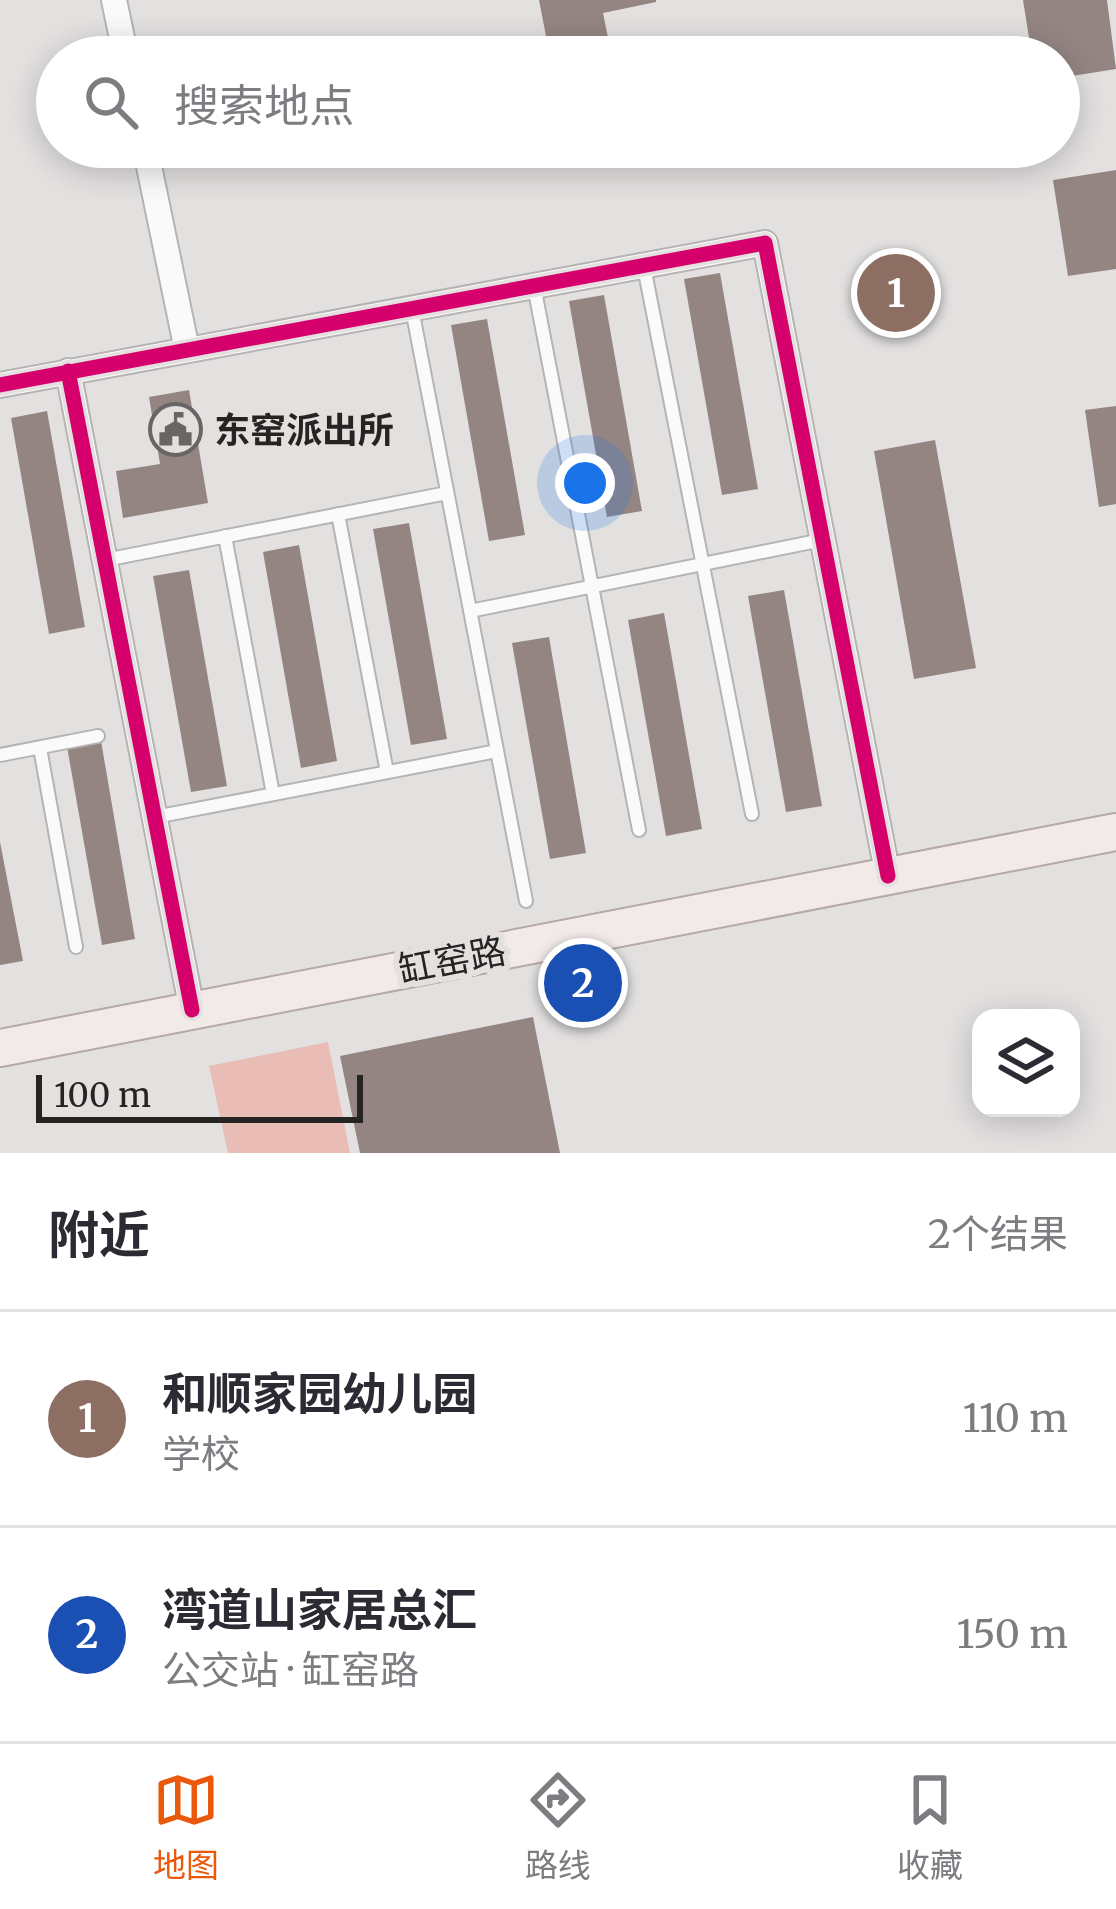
<!DOCTYPE html>
<html lang="zh">
<meta charset="utf-8">
<style>
:root{--surface:#fff;--page:#f2f2f3;--text:#2b2b33;--muted:#7c7c81;--line:#e1e1e2;--accent:#ea580c}
body{margin:0;font-family:Merriweather,"Noto Sans SC",serif;background:var(--page);color:var(--text)}
.controls{position:absolute;right:36px;bottom:36px;display:grid;overflow:hidden;border-radius:24px;box-shadow:0 6px 30px #0003}
.controls button{width:108px;height:108px;display:grid;place-items:center;padding:0;border:0;border-bottom:3px solid var(--line);background:var(--surface);color:var(--text);font:60px sans-serif}
.scale{position:absolute;left:36px;bottom:30px;width:327px;box-sizing:border-box;padding-left:12px;border:6px solid #252423;border-top:0;font-size:33px;line-height:42px;white-space:nowrap;color:#252423;-webkit-text-stroke:9px #e4e0df;paint-order:stroke}
.you{position:absolute;left:585px;top:483px;width:42px;height:42px;margin:-30px;border:9px solid #fff;border-radius:50%;background:#1a73e8;box-shadow:0 0 0 18px #1a73e833}
.badge{display:grid;place-items:center;width:78px;height:78px;border-radius:50%;background:var(--accent);color:#fff;font-size:39px;font-weight:700}
.pin{position:absolute;translate:-50% -50%;border:6px solid #fff;box-shadow:0 3px 12px #0006}
.list{margin:0;padding:0;list-style:none}
h2{display:flex;justify-content:space-between;align-items:center;height:156px;margin:0;padding:0 48px;font-size:51px}
h2 small{font-size:39px;font-weight:400;color:var(--muted)}
.list li{display:grid;grid-template-columns:78px 1fr auto;gap:36px;align-items:center;box-sizing:border-box;height:216px;padding:0 48px;border-top:3px solid var(--line)}
.list b{display:block;font-size:45px;white-space:nowrap}
.list p{margin:0;font-size:39px;white-space:nowrap;color:var(--muted)}
.list em{font-size:39px;font-style:normal;color:var(--muted)}
.icon{flex:none;width:66px;height:66px;fill:none;stroke:currentColor;stroke-width:2;stroke-linecap:round;stroke-linejoin:round}
.map{position:relative;flex:none;width:1116px;height:1153px;overflow:hidden}
.search{position:absolute;background:var(--surface);box-shadow:0 6px 30px #0003;left:36px;right:36px;top:36px;height:132px;display:flex;align-items:center;gap:30px;box-sizing:border-box;padding:0 42px;border-radius:66px;color:var(--muted);font-size:45px}
.sheet{height:588px;background:var(--surface)}
nav{display:flex;justify-content:space-around;align-items:center;box-sizing:border-box;height:168px;border-top:3px solid var(--line);background:var(--surface);font-size:33px;color:var(--muted)}
nav a{display:grid;justify-items:center;gap:6px}
nav .on{color:var(--accent)}
.map>svg:first-child{display:block}
.green{fill:#e9bcb5}
.building{fill:#948583}
.lines{fill:none;stroke-linecap:round;stroke-linejoin:round}
.lane-casing{stroke:#b6b4b3;stroke-width:16}
.street-casing{stroke:#b6b4b3;stroke-width:28}
.primary-casing{stroke:#b5a9a6;stroke-width:40}
.lane{stroke:#fbfafa;stroke-width:12}
.street{stroke:#fbfafa;stroke-width:24}
.primary{stroke:#f1eae8;stroke-width:36}
.cycleway-casing{stroke:#e4e0df;stroke-width:22}
.cycleway{stroke:#d6006c;stroke-width:15}
.labels{text-anchor:middle;stroke-width:12;stroke-linejoin:round;paint-order:stroke}
.poi-label{font-size:36px;font-weight:bold;fill:#252423;stroke:#e4e0df;text-anchor:start}
.street-label{font-size:36px;fill:#252423;stroke:#e4e0df}
</style>
<div class="map">
<svg width="1116" height="1153" viewBox="0 0 1116 1153">
<rect width="100%" height="100%" fill="#e3e1e0"/>
<path class="green" d="M328 1042 350 1153H228L209 1066Z"/>
<path class="building" d="M539 0H656V2L603 13 612 57H550Z
M1023 0H1107L1116 69 1059 78V57H1032Z
M1116 170V269L1068 276 1053 180Z
M720 273 758 489 722 495 684 279Z
M604 295 642 511 607 517 569 301Z
M487 319 525 535 489 541 451 325Z
M189 390 208 503 123 518 116 471 160 464 149 397Z
M1116 406V504L1099 507 1085 410Z
M47 411 85 627 49 634 11 418Z
M935 440 976 668 914 679 874 451Z
M409 523 447 739 411 745 373 529Z
M299 545 337 761 301 768 263 552Z
M189 570 227 786 191 792 153 576Z
M784 590 822 806 786 812 748 596Z
M664 613 702 829 666 836 628 620Z
M549 637 586 853 550 859 512 643Z
M100 735 135 939 102 945 66 741Z
M0 842 23 961 0 965Z
M533 1017 560 1153H360L340 1056Z"/>
<g class="lines">
<defs>
<path id="lane" d="M644 267 752 814
M534 286 639 830
M412 309 526 901
M338 514 387 772
M225 536 273 794
M105 560 447 493
M470 611 822 540
M40 748 76 947
M0 755 98 736
M155 817 497 751"/>
<path id="street" d="M114 0 126 57
M145 147 187 350
M68 371 192 1010
M0 385 765 243 888 876"/>
<path id="primary" d="M0 1048 1116 832"/>
</defs>
<use href="#lane" class="lane-casing"/>
<use href="#street" class="street-casing"/>
<use href="#primary" class="primary-casing"/>
<use href="#lane" class="lane"/>
<use href="#street" class="street"/>
<use href="#primary" class="primary"/>
<defs>
<path id="cycleway" d="M68 371 192 1010
M0 385 765 243 888 876"/>
</defs>
<use href="#cycleway" class="cycleway-casing"/>
<use href="#cycleway" class="cycleway"/>
</g>
<defs>
<symbol id="civic-ring" viewBox="-11 -11 22 22"><circle r="9.5" fill="#e4e0df" stroke="#686665" stroke-width="1.5"/><path d="M-.6-6.5H3V-4.5H.6V-3L4-1V1h2V6H-6V1h2V-1L-.6-3ZM-1.2 2.5V6h2.4V2.5Z" fill="#686665"/></symbol>
</defs>
<g fill-rule="evenodd">
<use href="#civic-ring" x="146" y="400" width="59" height="59"/>
</g>
<g class="labels">
<g class="poi-label">
<text x="214" y="443">东窑派出所</text>
</g>
<g class="street-label">
<text transform="translate(452 960) rotate(-11)" y="13">缸窑路</text>
</g>
</g>
</svg>
<div class="controls">
<button><svg class="icon" aria-label="layers" viewBox="0 0 24 24"><path d="M12 4l9 5-9 5-9-5zM3 14l9 5 9-5"/></svg></button>
</div>
<div class="scale">100 m</div>
<div class="you"></div>
<div class="pin badge" style="left:896px;top:293px;background:#8d6e63">1</div>
<div class="pin badge" style="left:583px;top:983px;background:#1a4fb4">2</div>
<div class="search"><svg class="icon" aria-label="search" viewBox="0 0 24 24"><circle cx="10" cy="10" r="6"/><path d="M15 15l6 6"/></svg>搜索地点</div>
</div>
<section class="sheet">
<h2>附近<small>2个结果</small></h2>
<ul class="list">
<li><span class="badge" style="background:#8d6e63">1</span><div><b>和顺家园幼儿园</b><p>学校</p></div><em>110 m</em></li>
<li><span class="badge" style="background:#1a4fb4">2</span><div><b>湾道山家居总汇</b><p>公交站 · 缸窑路</p></div><em>150 m</em></li>
</ul>
</section>
<nav>
<a class="on"><svg class="icon" aria-label="map" viewBox="0 0 24 24"><path d="M3 6l6-2 6 2 6-2v14l-6 2-6-2-6 2zM9 4v14M15 6v14"/></svg>地图</a>
<a><svg class="icon" aria-label="directions" viewBox="0 0 24 24"><path d="M12 3l9 9-9 9-9-9zM9 14v-3h6M13 9l2 2-2 2"/></svg>路线</a>
<a><svg class="icon" aria-label="saved" viewBox="0 0 24 24"><path d="M7 4h10v16l-5-4-5 4z"/></svg>收藏</a>
</nav>
